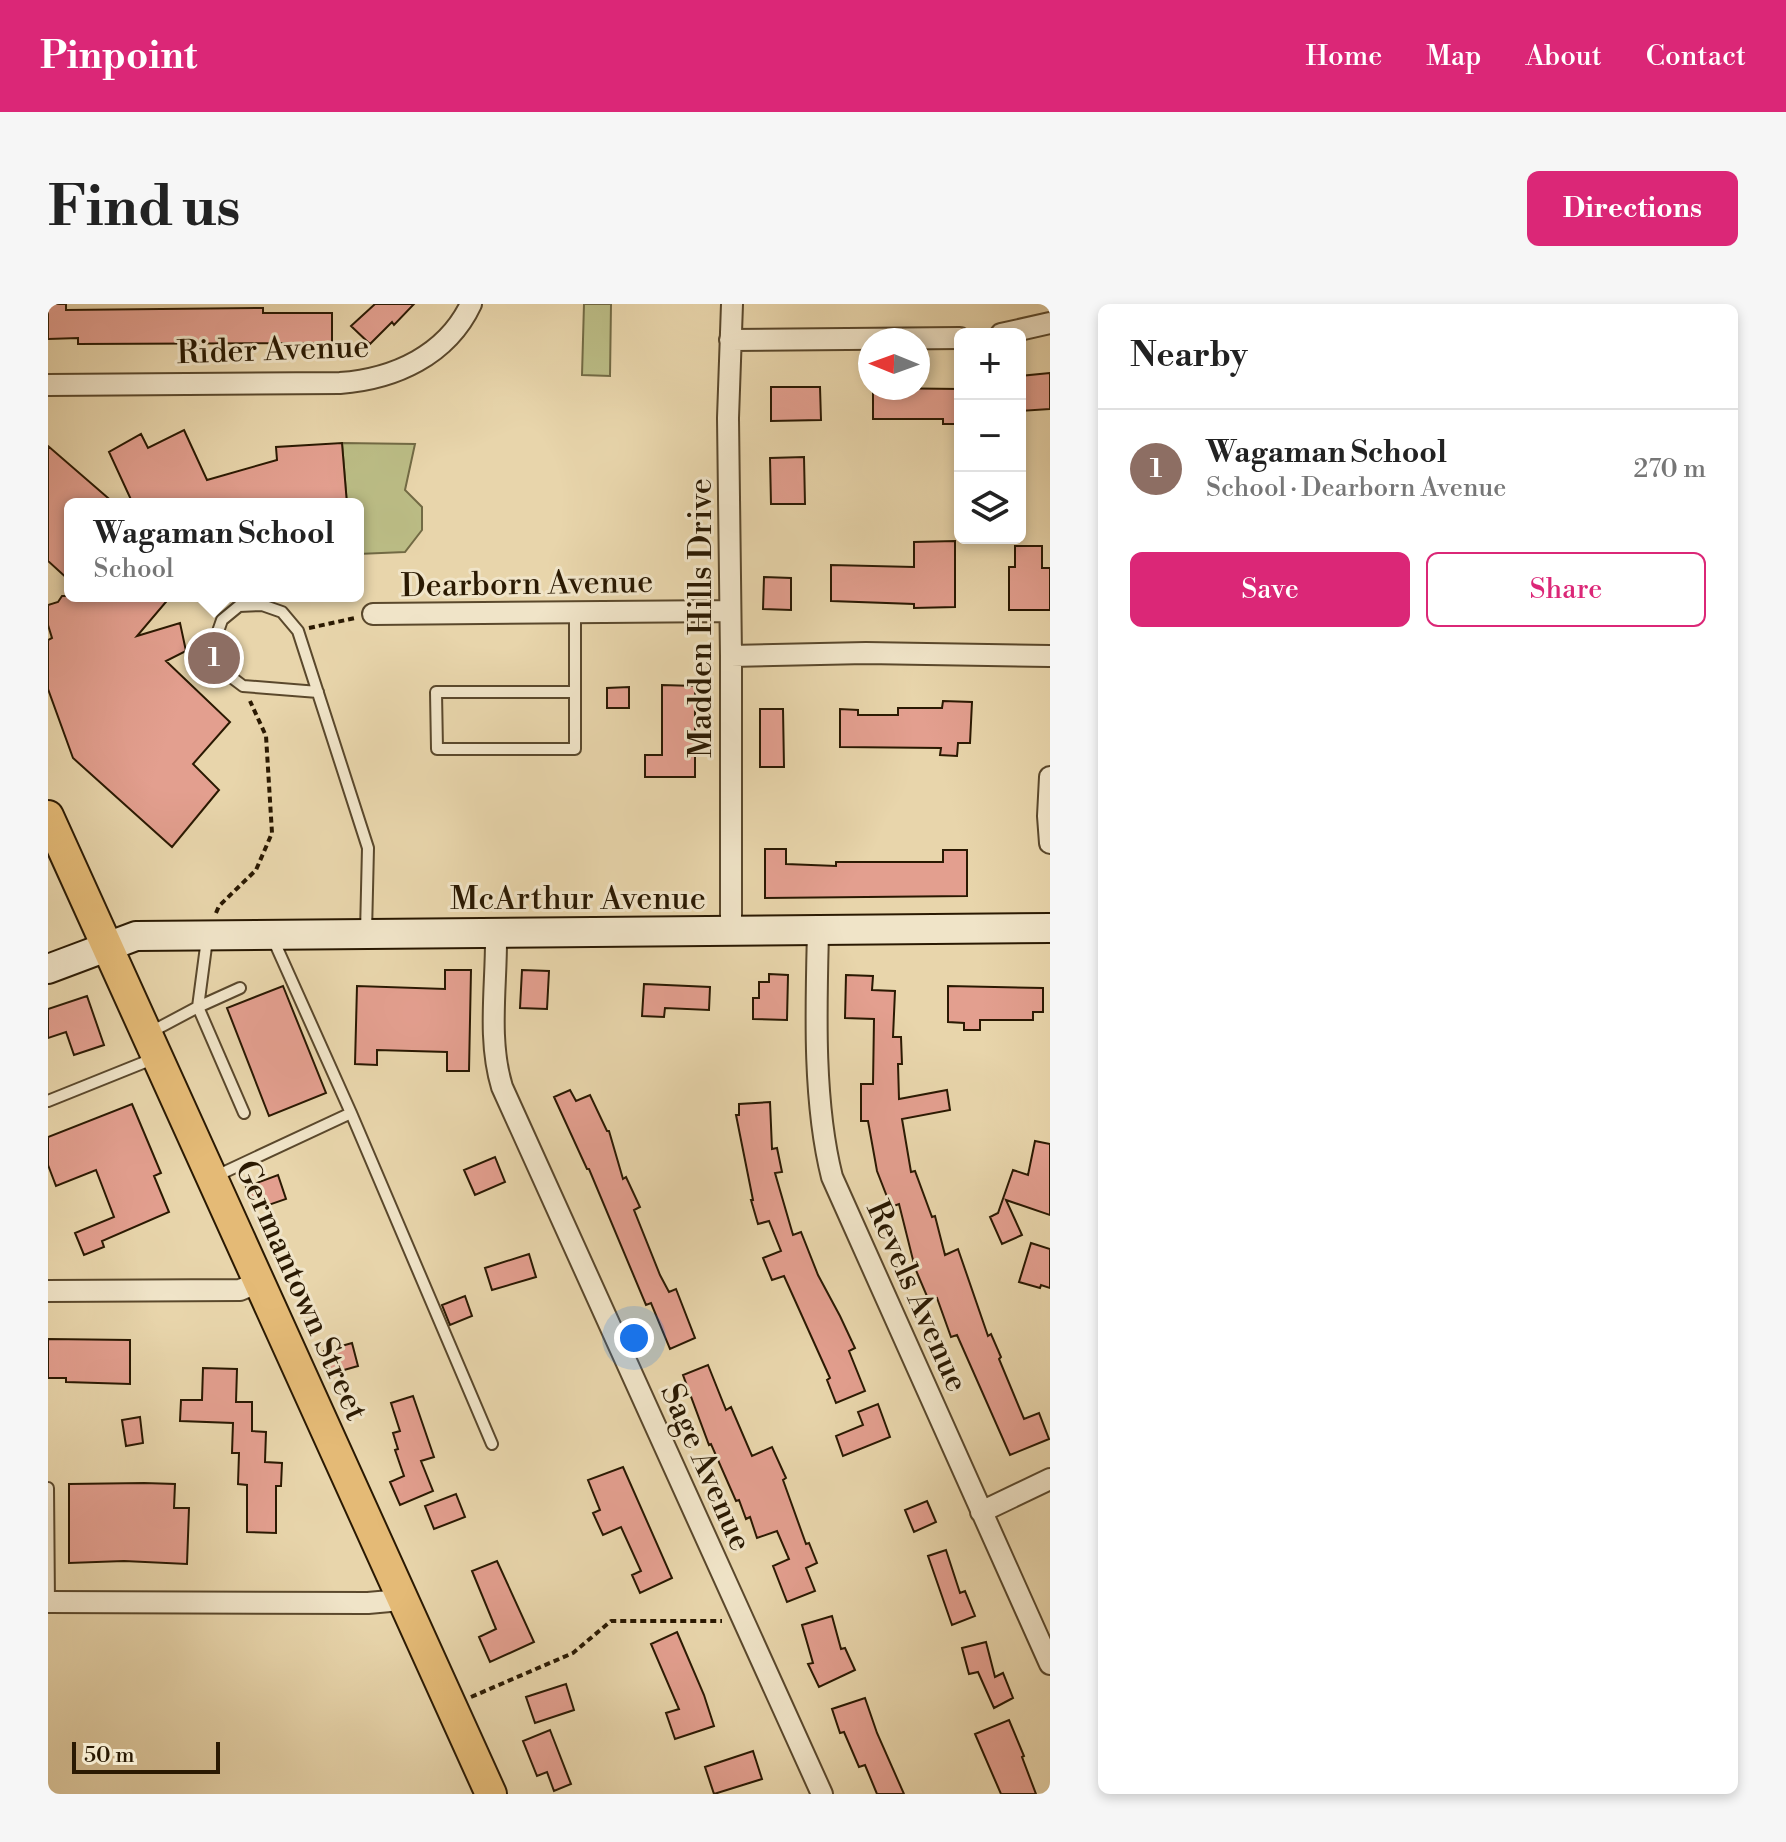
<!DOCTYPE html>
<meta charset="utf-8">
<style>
:root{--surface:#fff;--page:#f6f6f6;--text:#222;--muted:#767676;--line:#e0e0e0;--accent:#db2777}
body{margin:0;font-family:"Libre Bodoni",serif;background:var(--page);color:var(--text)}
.controls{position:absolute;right:24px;top:24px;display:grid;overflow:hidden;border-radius:12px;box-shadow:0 4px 12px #0003}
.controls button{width:72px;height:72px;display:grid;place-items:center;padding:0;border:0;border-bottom:2px solid var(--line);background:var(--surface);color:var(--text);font:40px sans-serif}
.compass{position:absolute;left:810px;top:24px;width:72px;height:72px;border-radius:50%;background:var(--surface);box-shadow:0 4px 12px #0003;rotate:271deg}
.scale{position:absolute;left:24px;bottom:20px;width:148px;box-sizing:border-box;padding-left:8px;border:4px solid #2a1902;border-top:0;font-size:22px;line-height:28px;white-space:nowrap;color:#2a1902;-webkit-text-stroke:6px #f0e4c8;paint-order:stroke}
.you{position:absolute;left:586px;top:1034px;width:28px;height:28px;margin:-20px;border:6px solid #fff;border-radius:50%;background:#1a73e8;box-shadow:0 0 0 12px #1a73e833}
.badge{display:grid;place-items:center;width:52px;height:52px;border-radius:50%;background:var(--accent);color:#fff;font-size:26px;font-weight:700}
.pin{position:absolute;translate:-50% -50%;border:4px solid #fff;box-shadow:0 2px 8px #0006}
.popup{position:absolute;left:16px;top:194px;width:300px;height:104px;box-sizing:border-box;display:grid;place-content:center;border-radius:12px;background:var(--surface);filter:drop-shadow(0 2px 6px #0005);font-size:26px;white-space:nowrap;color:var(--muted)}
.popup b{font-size:30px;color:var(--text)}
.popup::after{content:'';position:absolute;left:50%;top:100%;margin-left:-16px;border:16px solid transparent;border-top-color:var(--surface)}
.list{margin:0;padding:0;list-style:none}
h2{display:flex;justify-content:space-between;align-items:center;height:104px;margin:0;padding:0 32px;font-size:34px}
h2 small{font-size:26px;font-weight:400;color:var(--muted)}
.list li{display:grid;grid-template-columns:52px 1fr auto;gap:24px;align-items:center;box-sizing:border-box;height:120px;padding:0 32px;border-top:2px solid var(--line)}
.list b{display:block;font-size:30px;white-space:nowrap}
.list p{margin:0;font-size:26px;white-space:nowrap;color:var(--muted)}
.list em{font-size:26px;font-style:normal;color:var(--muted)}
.actions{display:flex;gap:16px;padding:24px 32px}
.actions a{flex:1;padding:18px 0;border:2px solid var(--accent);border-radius:12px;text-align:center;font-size:28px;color:var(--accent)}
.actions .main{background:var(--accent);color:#fff}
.icon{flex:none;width:44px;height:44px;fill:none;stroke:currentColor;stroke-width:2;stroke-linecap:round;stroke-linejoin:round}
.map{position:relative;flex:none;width:1002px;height:1490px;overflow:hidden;border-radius:12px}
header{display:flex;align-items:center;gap:48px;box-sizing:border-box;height:112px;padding:0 40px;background:var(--accent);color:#fff}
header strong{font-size:38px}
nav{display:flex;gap:44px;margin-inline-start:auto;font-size:28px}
.intro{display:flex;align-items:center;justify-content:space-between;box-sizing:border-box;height:192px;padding:0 48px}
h1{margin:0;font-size:56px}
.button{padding:20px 36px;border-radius:12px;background:var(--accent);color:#fff;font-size:28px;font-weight:700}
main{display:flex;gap:48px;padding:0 48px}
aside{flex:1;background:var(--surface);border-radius:12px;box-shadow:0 4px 12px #0003}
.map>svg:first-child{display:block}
.green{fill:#bbbc85;stroke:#726a44;stroke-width:2}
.building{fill:#e39f8f;stroke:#2a1902;stroke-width:2}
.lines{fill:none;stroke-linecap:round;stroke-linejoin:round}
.lane-casing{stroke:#5a482c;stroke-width:14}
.street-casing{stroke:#5a482c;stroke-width:24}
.secondary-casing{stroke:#2a1902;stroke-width:32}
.primary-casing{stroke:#2a1902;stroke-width:34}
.path{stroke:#2a1902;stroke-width:4;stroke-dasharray:6 4;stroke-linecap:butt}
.lane{stroke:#f0e4c8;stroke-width:10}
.street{stroke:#f0e4c8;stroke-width:20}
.secondary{stroke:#f0e4c8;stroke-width:28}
.primary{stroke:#e4ba76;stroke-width:30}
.labels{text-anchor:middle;stroke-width:6;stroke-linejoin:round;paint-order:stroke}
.street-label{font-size:32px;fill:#2a1902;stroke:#f0e4c8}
</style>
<header>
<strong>Pinpoint</strong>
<nav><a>Home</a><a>Map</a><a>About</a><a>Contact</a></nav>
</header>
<div class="intro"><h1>Find us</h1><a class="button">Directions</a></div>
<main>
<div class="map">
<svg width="1002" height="1490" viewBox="0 0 1002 1490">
<rect width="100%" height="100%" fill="#e8d5ab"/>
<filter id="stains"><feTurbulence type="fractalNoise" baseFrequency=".0025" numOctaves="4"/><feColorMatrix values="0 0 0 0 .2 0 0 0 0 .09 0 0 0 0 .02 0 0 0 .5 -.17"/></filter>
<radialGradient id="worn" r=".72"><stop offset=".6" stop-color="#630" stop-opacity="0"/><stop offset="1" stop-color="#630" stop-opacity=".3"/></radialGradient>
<path class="green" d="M536 0H563L562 72 534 71Z
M294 139 367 140 357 186 374 203V226L357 248 310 250V200H299Z"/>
<path class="building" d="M0 0H18V6L215 4V9H284V39L30 40V34L0 35Z
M327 0H366L346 21 344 18 322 40 303 22Z
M1002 69V105L972 107V72Z
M723 83H772L773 116 723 117Z
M825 84 912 85V120H895V115H825Z
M136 126 159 176 229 156 228 143 294 139 299 200H85L61 148 93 130 100 144Z
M0 142 67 200H22V277L0 257Z
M756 153 757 200H723L722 154Z
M907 237V303L866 304V300L783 297V261L866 263V238Z
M967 242H994V264H1002V306H961V263H967Z
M716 273 743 274V306L715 305Z
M14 292H123L89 332 132 319 138 347 118 357 182 418 145 460 171 486 124 543 25 454 0 385V336L4 334 0 321V301L10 298Z
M614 381 647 382V473H597V451H614Z
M581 383V404H559V384Z
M895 397 924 398 922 439H910L909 452 892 451 893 444 792 443V405L810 406V411H850V404H894Z
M712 405H735L736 463H712Z
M717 545H738V560L788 562V558H895V546H919V592L717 594Z
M397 666H423L421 767H399V748L329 746V761L307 760 309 682 397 685Z
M474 666 501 667 499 705 472 704Z
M721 670 740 671 739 716 705 715V694H711V678H721Z
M798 671 825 672 824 686 847 687 845 733H853L854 760H850L851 795 899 786 902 806 854 815 863 868 867 867 884 913 887 912 897 951 910 945 940 1032 943 1030 953 1053 951 1055 976 1115 991 1109 1001 1135 962 1151 909 1031 903 1033 889 994 881 997 867 964 851 900 843 903 829 867 820 817H813V780H825L826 715 797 714Z
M596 680 662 683 661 706 617 704 616 713 594 712Z
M235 682 278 789 221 812 179 704Z
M900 682 995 684V708H985V716H932V726H916V719L900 718Z
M39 692 56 741 26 751 18 728 0 734V705Z
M522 786 528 797 542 791 559 827H561L575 875 578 873 592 903 586 906 612 971 621 988 628 985 647 1034 622 1045 603 999 598 1001 541 865H539L506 793Z
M722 798 724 845 729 844 734 868 727 869 745 931 753 928 770 971 792 1012 807 1044 801 1047 817 1087 788 1099 779 1076 782 1074 736 972 724 976 715 954 733 947 721 917 710 920 703 896H705L688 811H691V800Z
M84 800 113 869 106 872 121 908 54 937 56 943 36 951 27 929 66 913 48 866 8 882 0 861V833Z
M987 837 1002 840V911L958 896 974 931 954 940 942 913 950 909 965 866 980 871Z
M447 853 457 878 427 891 416 866Z
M230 871 238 895 206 906 198 883Z
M983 939 1002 945V984L993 981 992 984 971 978Z
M481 950 488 973 444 986 437 964Z
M417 992 424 1012 402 1021 394 1001Z
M0 1035 82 1036V1080L18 1078V1074H0Z
M304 1039 310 1062 282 1070 276 1047Z
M660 1061 678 1106 683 1103 704 1152 724 1143 738 1174 735 1176 758 1240 761 1239 769 1259 758 1264 767 1287 739 1298 725 1262 741 1255 729 1227 709 1234 702 1213 698 1215 691 1196 688 1197 663 1140 661 1141 635 1071Z
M155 1064 189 1065 188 1098H204V1127L218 1128 217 1158 234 1159 233 1182H228V1229L199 1228V1181L190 1180 191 1149H184L185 1119 132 1117 133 1096H154Z
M365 1092 386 1153 373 1157 385 1187 352 1201 342 1178 356 1172 347 1146 350 1145 345 1129 352 1127 343 1099Z
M830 1100 842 1133 795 1152 788 1132 815 1121 810 1108Z
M92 1113 95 1139 78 1142 74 1116Z
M575 1163 624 1274 592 1289 584 1271 593 1267 573 1223 555 1231 545 1209 552 1206 540 1176Z
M96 1179 127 1180 126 1204H141L139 1260 76 1257 21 1259V1180Z
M408 1190 417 1213 386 1225 377 1202Z
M879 1197 888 1218 866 1228 857 1206Z
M898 1246 912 1289 917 1287 927 1312 904 1321 880 1252Z
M449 1257 486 1338 442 1358 431 1333 448 1325 424 1267Z
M784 1312 793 1345 797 1344 807 1366 771 1383 760 1360 765 1359 754 1321Z
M629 1328 656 1391 666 1422 627 1435 618 1409 631 1405 603 1340Z
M938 1338 947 1373 955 1369 965 1394 946 1404 930 1368 921 1370 914 1344Z
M518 1380 526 1406 487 1419 478 1393Z
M817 1394 829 1429 856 1490H829L817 1461 811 1463 796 1428 792 1429 784 1405Z
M961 1416 976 1452 974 1453 988 1490H953L927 1430Z
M502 1426 523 1480 506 1487 499 1468 489 1472 475 1437Z
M705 1447 714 1475 666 1490 657 1463Z"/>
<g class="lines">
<defs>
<path id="lane" d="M527 308V445H389L388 388H527
M270 388 195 382 175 367 167 336 174 316 191 302 214 301 234 308 250 327 320 544 318 628
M225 635 303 809 444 1140
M192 684 150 703 196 809
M101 729 150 703 159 635
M0 797 107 754
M166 873 303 809
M0 1184 1 1298"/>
<path id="street" d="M953 30 1002 19
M682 36 912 34
M0 81 292 79C347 75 399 51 423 0
M325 310 682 307
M683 352 818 349 1002 352
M1002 473 1000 512 1002 539
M683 627V352L680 114 684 0
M448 628C449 679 439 734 454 783L774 1490
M770 628C768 705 765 798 784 873L1002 1360
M0 987 192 986 211 978
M933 1208 1002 1175
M0 1298 320 1299 342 1297 353 1292"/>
<path id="secondary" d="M0 665 88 632 1002 624"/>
<path id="primary" d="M0 512 443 1490"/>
</defs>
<use href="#lane" class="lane-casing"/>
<use href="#street" class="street-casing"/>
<use href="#secondary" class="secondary-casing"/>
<use href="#primary" class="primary-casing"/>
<path class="path" d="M261 324 307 314
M168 609 171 602 208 566 224 529 218 432 202 397
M423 1393 525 1349 563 1317H674"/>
<use href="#lane" class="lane"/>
<use href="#street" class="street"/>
<use href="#secondary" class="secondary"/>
<use href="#primary" class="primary"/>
</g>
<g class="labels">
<g class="street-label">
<text transform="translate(225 45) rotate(-2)" y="11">Rider Avenue</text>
<text transform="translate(479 279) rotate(-1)" y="11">Dearborn Avenue</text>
<text transform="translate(652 314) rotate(-90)" y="11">Madden Hills Drive</text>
<text x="530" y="605">McArthur Avenue</text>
<text transform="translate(254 986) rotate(66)" y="11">Germantown Street</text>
<text transform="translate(870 992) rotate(66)" y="11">Revels Avenue</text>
<text transform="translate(659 1163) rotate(66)" y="11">Sage Avenue</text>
</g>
</g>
<rect width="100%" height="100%" filter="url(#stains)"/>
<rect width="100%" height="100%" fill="url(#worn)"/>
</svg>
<div class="controls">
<button>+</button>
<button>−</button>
<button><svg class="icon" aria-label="layers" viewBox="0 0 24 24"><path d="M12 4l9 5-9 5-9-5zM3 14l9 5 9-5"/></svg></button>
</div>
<svg class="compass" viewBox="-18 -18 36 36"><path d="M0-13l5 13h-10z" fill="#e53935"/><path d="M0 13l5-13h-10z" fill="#767676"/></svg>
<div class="scale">50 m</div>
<div class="you"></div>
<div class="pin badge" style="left:166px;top:354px;background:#8d6e63">1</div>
<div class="popup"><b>Wagaman School</b>School</div>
</div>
<aside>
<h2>Nearby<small></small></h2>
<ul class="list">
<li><span class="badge" style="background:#8d6e63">1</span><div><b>Wagaman School</b><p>School · Dearborn Avenue</p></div><em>270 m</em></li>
</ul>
<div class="actions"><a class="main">Save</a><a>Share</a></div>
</aside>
</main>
